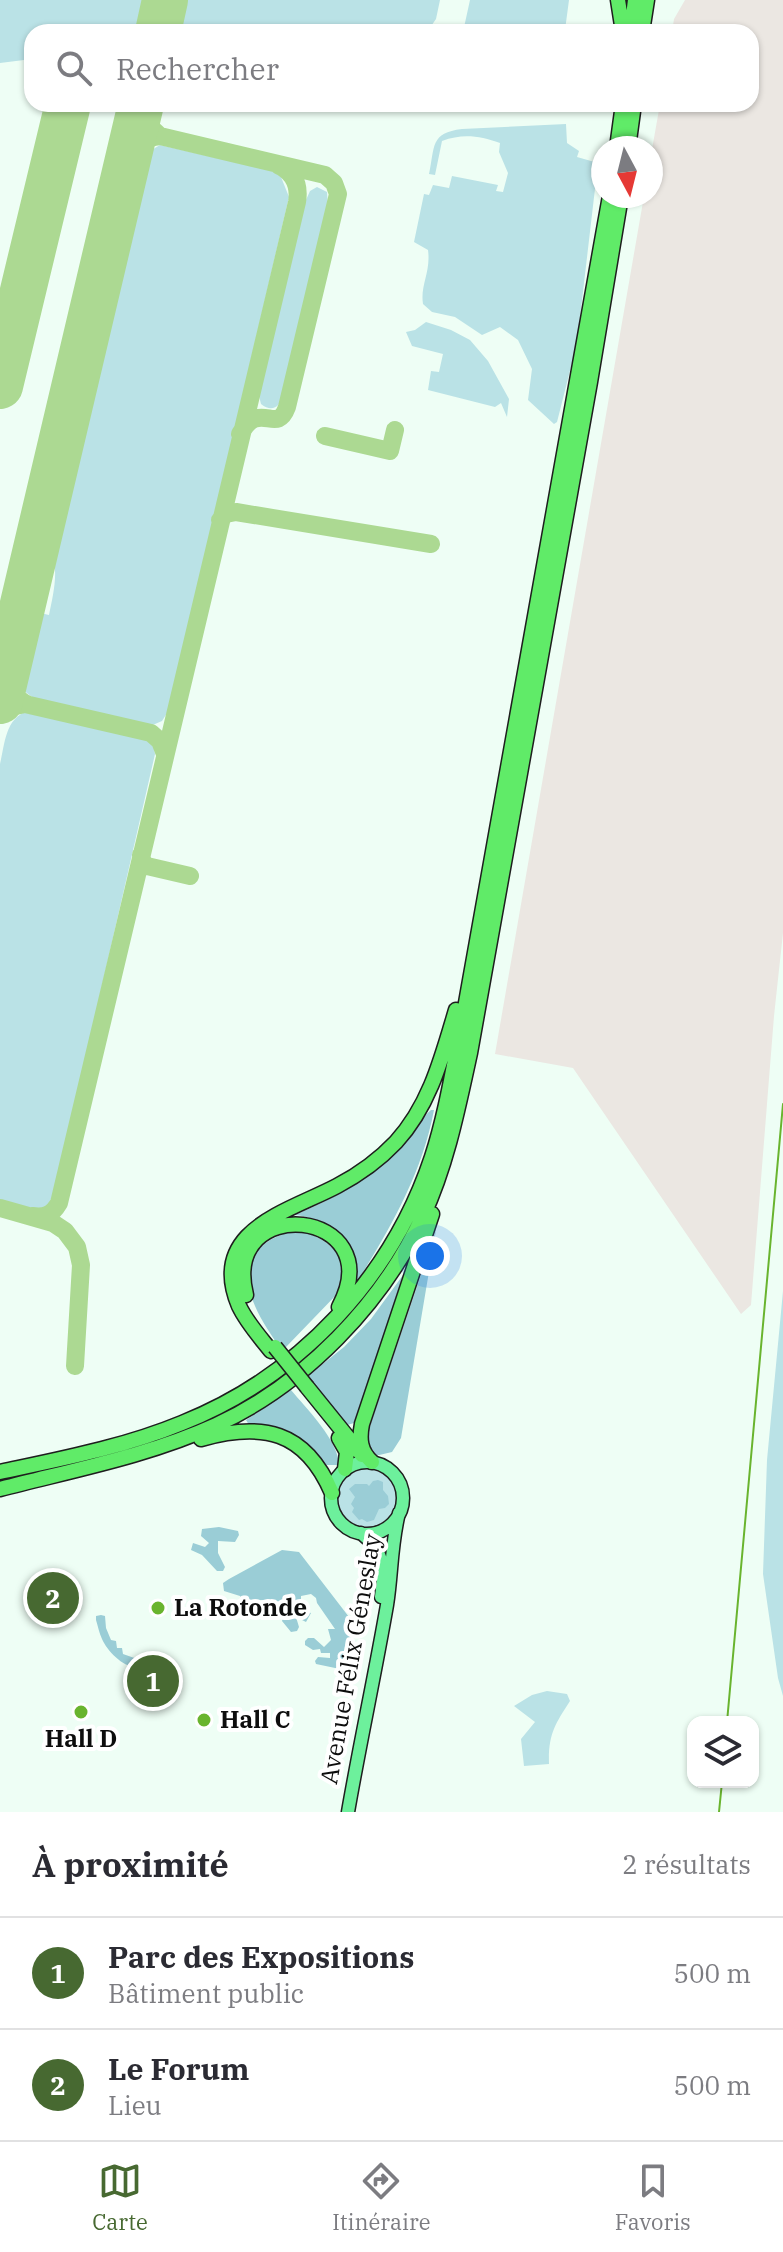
<!DOCTYPE html>
<html lang="fr">
<meta charset="utf-8">
<style>
:root{--surface:#fff;--page:#f7f7f7;--text:#2b2b33;--muted:#7c7c81;--line:#e1e1e2;--accent:#476931}
body{margin:0;font-family:"IBM Plex Serif",serif;background:var(--page);color:var(--text)}
.controls{position:absolute;right:24px;bottom:24px;display:grid;overflow:hidden;border-radius:16px;box-shadow:0 2px 6px #0004}
.controls button{width:72px;height:72px;display:grid;place-items:center;padding:0;border:0;border-bottom:2px solid var(--line);background:var(--surface);color:var(--text);font:40px sans-serif}
.compass{position:absolute;left:591px;top:136px;width:72px;height:72px;border-radius:50%;background:var(--surface);box-shadow:0 2px 6px #0004;rotate:173deg}
.you{position:absolute;left:430px;top:1256px;width:28px;height:28px;margin:-20px;border:6px solid #fff;border-radius:50%;background:#1a73e8;box-shadow:0 0 0 12px #1a73e833}
.badge{display:grid;place-items:center;width:52px;height:52px;border-radius:50%;background:var(--accent);color:#fff;font-size:26px;font-weight:700}
.pin{position:absolute;translate:-50% -50%;border:4px solid #fff;box-shadow:0 2px 8px #0006}
.list{margin:0;padding:0;list-style:none}
h2{display:flex;justify-content:space-between;align-items:center;height:104px;margin:0;padding:0 32px;font-size:34px}
h2 small{font-size:26px;font-weight:400;color:var(--muted)}
.list li{display:grid;grid-template-columns:52px 1fr auto;gap:24px;align-items:center;box-sizing:border-box;height:112px;padding:0 32px;border-top:2px solid var(--line)}
.list b{display:block;font-size:30px;white-space:nowrap}
.list p{margin:0;font-size:26px;white-space:nowrap;color:var(--muted)}
.list em{font-size:26px;font-style:normal;color:var(--muted)}
.icon{flex:none;width:44px;height:44px;fill:none;stroke:currentColor;stroke-width:2;stroke-linecap:round;stroke-linejoin:round}
.map{position:relative;flex:none;width:783px;height:1812px;overflow:hidden}
.search{position:absolute;background:var(--surface);box-shadow:0 2px 6px #0004;left:24px;right:24px;top:24px;height:88px;display:flex;align-items:center;gap:20px;box-sizing:border-box;padding:0 28px;border-radius:24px;color:var(--muted);font-size:30px}
.sheet{height:328px;background:var(--surface)}
nav{display:flex;justify-content:space-around;align-items:center;box-sizing:border-box;height:112px;border-top:2px solid var(--line);background:var(--surface);font-size:22px;color:var(--muted)}
nav a{display:grid;justify-items:center;gap:4px}
nav .on{color:var(--accent)}
.map>svg:first-child{display:block}
.industrial{fill:#ebe7e2}
.green{fill:#bae2e6}
.forest{fill:#9acdd6}
.lines{fill:none;stroke-linecap:round;stroke-linejoin:round}
.taxiway{stroke:#acd992;stroke-width:18}
.runway{stroke:#acd992;stroke-width:46}
.major-casing{stroke:#1e1e1e;stroke-width:15}
.highway-casing{stroke:#1e1e1e;stroke-width:17}
.major{stroke:#6df09c;stroke-width:12}
.highway{stroke:#60eb68;stroke-width:14}
.rail{stroke:#69b42e;stroke-width:2}
.highway-bridge-casing{stroke:#1e1e1e;stroke-width:17;stroke-linecap:butt}
.highway-bridge{stroke:#60eb68;stroke-width:14}
.poi-dot{fill:#69b42e;stroke:#fff;stroke-width:3}
.labels{text-anchor:middle;stroke-width:8;stroke-linejoin:round;paint-order:stroke}
.poi-label{font-size:24px;font-weight:bold;fill:#0d0d0d;stroke:#fff;text-anchor:start}
.street-label{font-size:24px;fill:#0d0d0d;stroke:#fff}
</style>
<div class="map">
<svg width="783" height="1812" viewBox="0 0 783 1812">
<rect width="100%" height="100%" fill="#eefef5"/>
<path class="industrial" d="M685 0H783V933L774 1016 751 1305 741 1314 573 1068 495 1054 644 196H651V155L660 104H751V32H672L674 19Z"/>
<path class="green" d="M0 0H149L141 32H32V59L0 63Z
M181 0H440L436 19 427 32H173Z
M470 0H569L565 30 551 32H463Z
M566 124 567 143 579 151 577 157 598 163 577 343 557 422 554 424 528 400 532 369 518 340 500 327 482 335 455 317 432 312 423 304C420 285 431 272 428 250L414 242 424 194 429 195 433 185 449 188 452 176 498 185 496 191 503 192 508 173 499 152 500 143C480 136 463 133 442 141L435 175 429 174C435 146 430 133 462 129Z
M160 145 273 171 281 177 289 197 169 710 162 721 148 727 36 700 23 690 22 670 36 612 49 615C53 595 60 568 50 551L145 154Z
M317 187 327 192 328 206 283 395C280 407 272 413 261 404L259 396 306 200 310 191Z
M426 322 451 330 470 340 488 361 509 399 507 417 501 403 495 407 428 390 431 371 439 372 443 354 412 346 406 332 415 330Z
M28 711 144 737 154 747 155 754 56 1187 48 1206 36 1211 0 1202V764C5 744 5 718 28 711Z
M783 1291V1696L778 1678 763 1574 767 1460Z
M338 1498a29 29 0 1 1 58 0a29 29 0 1 1-58 0Z
M547 1691 567 1694 570 1701C555 1724 548 1735 549 1764L524 1766 521 1739 535 1722 514 1706 532 1695Z"/>
<path class="forest" d="M431 1110H434C422 1173 392 1225 359 1279L356 1282C349 1249 331 1218 295 1215 329 1200 363 1184 391 1157 398 1150 406 1143 412 1135 419 1127 422 1117 431 1110Z
M299 1230C330 1240 350 1255 340 1291L286 1347 280 1349C272 1335 261 1321 255 1306 237 1262 257 1238 299 1230Z
M436 1230 401 1438 392 1452 375 1456C364 1445 367 1437 371 1423Z
M403 1275 359 1414 354 1423 344 1426 304 1379 344 1347 371 1319Z
M291 1390C306 1408 339 1441 339 1465H324L249 1425 246 1420Z
M378 1480 383 1482V1490L388 1496 389 1504 385 1508 379 1509 374 1520 367 1522 362 1519 359 1520 352 1512 354 1508 351 1504 355 1497 349 1489 355 1484H367L369 1486 373 1481Z
M219 1527 238 1531 239 1535 235 1542 218 1541V1553L225 1567 223 1571H217L202 1555 191 1550 193 1543 205 1547 209 1543 201 1536 202 1529Z
M282 1550 299 1552 349 1617 352 1628 346 1665 340 1669 316 1664 315 1661 318 1657 330 1658V1653H321L320 1649 313 1650 305 1645V1641L308 1638H314L324 1647 331 1640 328 1629H335L317 1603 316 1598 311 1594 301 1596V1607L303 1611 311 1613 306 1622 296 1617 299 1627 297 1631 291 1632 282 1621 284 1614 281 1612 274 1615 272 1606 262 1600 256 1601 255 1606 250 1608 240 1596 224 1591 223 1583 229 1579Z
M101 1615 105 1616 106 1628 111 1640 116 1641 117 1648H122L123 1654 140 1660 142 1665C129 1673 108 1653 102 1639 99 1633 98 1626 96 1620V1616Z"/>
<g class="lines">
<path class="taxiway" d="M142 104 146 123 160 136
M127 160C134 145 143 138 160 136L325 175 334 183 338 194 287 407C279 429 268 413 254 419 247 422 244 428 240 434
M325 436 390 451 395 430
M220 520 226 514 236 512 431 544
M8 667C7 685 12 698 29 705
M0 715 11 707 25 704 151 733 160 741 165 754
M141 855 143 863 147 866 190 876
M0 1208 53 1223 65 1231 77 1247 81 1265 75 1366
M32 1216C45 1218 52 1215 59 1203L297 202C300 184 293 172 278 165"/>
<path class="runway" d="M158 32 165 0
M0 386 68 104
M0 701 141 104"/>
<defs>
<path id="major" d="M331 1498a36 36 0 1 1 72 0a36 36 0 1 1-72 0Z
M361 1533C385 1552 385 1568 381 1597
M348 1812C360 1743 375 1674 387 1605 392 1574 391 1544 399 1513"/>
<path id="highway" d="M618 0 623 32
M631 32 635 0
M642 32 647 0
M617 148 623 104
M628 148 634 104
M246 1295C220 1191 392 1208 339 1307
M271 1351C260 1337 247 1323 239 1306 207 1230 288 1212 337 1186 358 1175 379 1160 396 1142 430 1105 442 1057 456 1010
M307 1387 362 1455
M339 1438 347 1452 345 1469
M201 1439C262 1422 305 1430 332 1493
M372 1462C360 1451 359 1439 362 1424L432 1214
M0 1472C61 1459 124 1447 182 1423 300 1376 392 1277 432 1157 447 1111 454 1062 464 1014L610 196
M0 1489C73 1470 148 1456 216 1425 304 1385 383 1303 423 1216 447 1164 458 1108 470 1053L590 382 621 196"/>
</defs>
<use href="#major" class="major-casing"/>
<use href="#highway" class="highway-casing"/>
<use href="#major" class="major"/>
<use href="#highway" class="highway"/>
<path class="rail" d="M727 1722 783 1104
M719 1812 722 1782"/>
<defs>
<path id="highway-bridge" d="M275 1347 307 1387"/>
</defs>
<use href="#highway-bridge" class="highway-bridge-casing"/>
<use href="#highway-bridge" class="highway-bridge"/>
</g>
<g class="poi-dot">
<circle cx="158" cy="1608" r="8"/>
<circle cx="81" cy="1712" r="8"/>
<circle cx="204" cy="1720" r="8"/>
</g>
<g class="labels">
<g class="poi-label">
<text x="174" y="1616">La Rotonde</text>
<text x="220" y="1728">Hall C</text>
<text x="81" y="1747" text-anchor="middle">Hall D</text>
</g>
<g class="street-label">
<text transform="translate(351 1659) rotate(-80)" y="8">Avenue Félix Géneslay</text>
</g>
</g>
</svg>
<div class="controls">
<button><svg class="icon" aria-label="layers" viewBox="0 0 24 24"><path d="M12 4l9 5-9 5-9-5zM3 14l9 5 9-5"/></svg></button>
</div>
<svg class="compass" viewBox="-18 -18 36 36"><path d="M0-13l5 13h-10z" fill="#e53935"/><path d="M0 13l5-13h-10z" fill="#7c7c81"/></svg>
<div class="you"></div>
<div class="pin badge" style="left:153px;top:1681px">1</div>
<div class="pin badge" style="left:53px;top:1598px">2</div>
<div class="search"><svg class="icon" aria-label="search" viewBox="0 0 24 24"><circle cx="10" cy="10" r="6"/><path d="M15 15l6 6"/></svg>Rechercher</div>
</div>
<section class="sheet">
<h2>À proximité<small>2 résultats</small></h2>
<ul class="list">
<li><span class="badge">1</span><div><b>Parc des Expositions</b><p>Bâtiment public</p></div><em>500 m</em></li>
<li><span class="badge">2</span><div><b>Le Forum</b><p>Lieu</p></div><em>500 m</em></li>
</ul>
</section>
<nav>
<a class="on"><svg class="icon" aria-label="map" viewBox="0 0 24 24"><path d="M3 6l6-2 6 2 6-2v14l-6 2-6-2-6 2zM9 4v14M15 6v14"/></svg>Carte</a>
<a><svg class="icon" aria-label="directions" viewBox="0 0 24 24"><path d="M12 3l9 9-9 9-9-9zM9 14v-3h6M13 9l2 2-2 2"/></svg>Itinéraire</a>
<a><svg class="icon" aria-label="saved" viewBox="0 0 24 24"><path d="M7 4h10v16l-5-4-5 4z"/></svg>Favoris</a>
</nav>
